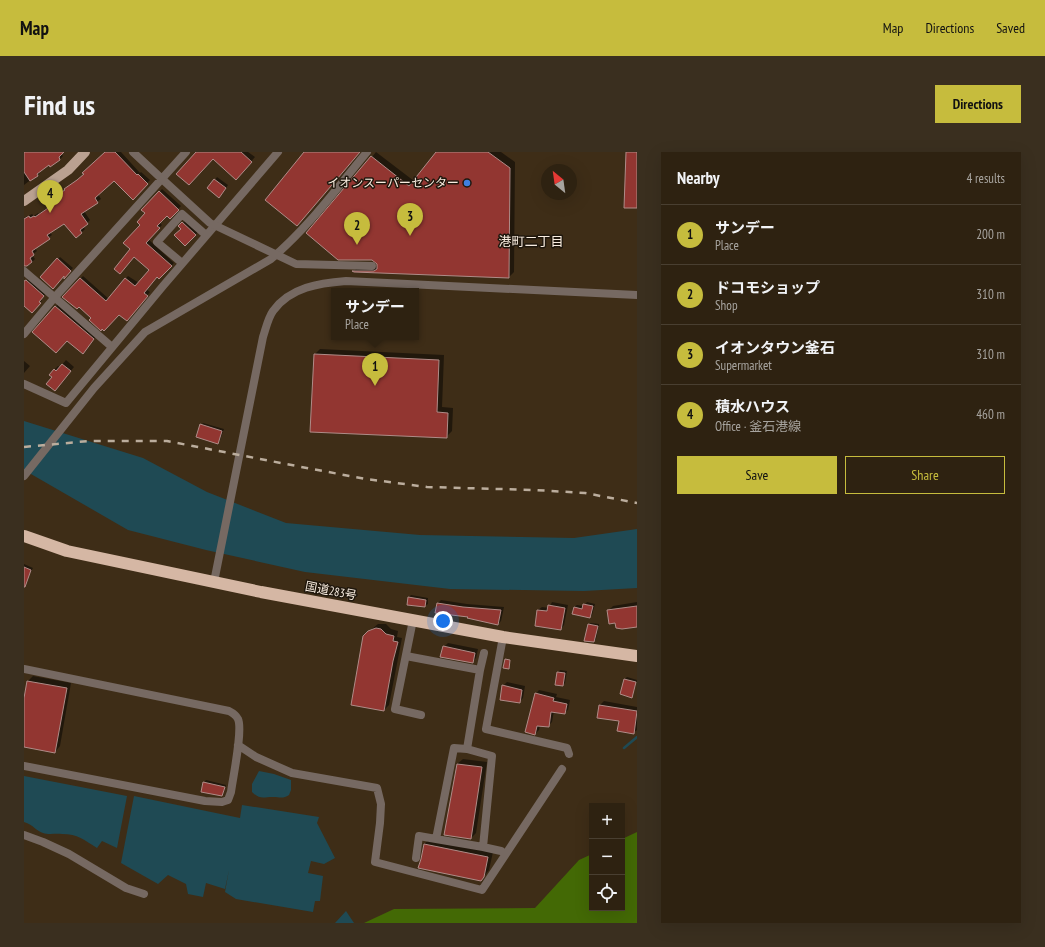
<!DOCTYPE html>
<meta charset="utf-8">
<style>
:root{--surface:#2e2211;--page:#3a2f1f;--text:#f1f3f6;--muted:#a7a49f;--line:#493f31;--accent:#c6bc3d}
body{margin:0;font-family:"PT Sans Narrow","Noto Sans JP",sans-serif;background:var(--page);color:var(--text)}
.controls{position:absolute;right:12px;bottom:12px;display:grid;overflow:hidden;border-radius:0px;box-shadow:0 4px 16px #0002}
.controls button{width:36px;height:36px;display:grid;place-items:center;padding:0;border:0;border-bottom:1px solid var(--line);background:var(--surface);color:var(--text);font:20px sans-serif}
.compass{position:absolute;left:517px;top:12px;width:36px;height:36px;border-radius:50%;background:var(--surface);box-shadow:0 4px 16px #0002;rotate:331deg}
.you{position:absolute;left:419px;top:469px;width:14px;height:14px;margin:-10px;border:3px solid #fff;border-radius:50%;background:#1a73e8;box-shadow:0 0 0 6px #1a73e833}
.badge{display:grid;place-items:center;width:26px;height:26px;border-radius:50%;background:var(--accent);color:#111;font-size:13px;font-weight:700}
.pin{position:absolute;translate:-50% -33px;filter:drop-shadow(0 1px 2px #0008)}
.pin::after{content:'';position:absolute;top:21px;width:14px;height:12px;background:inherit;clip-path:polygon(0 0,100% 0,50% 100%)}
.popup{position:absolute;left:307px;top:136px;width:88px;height:52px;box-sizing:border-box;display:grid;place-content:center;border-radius:0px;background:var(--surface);filter:drop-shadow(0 1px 3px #0005);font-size:13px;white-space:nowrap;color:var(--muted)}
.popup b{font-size:15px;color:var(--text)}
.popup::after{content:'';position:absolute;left:50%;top:100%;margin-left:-8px;border:8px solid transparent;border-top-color:var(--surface)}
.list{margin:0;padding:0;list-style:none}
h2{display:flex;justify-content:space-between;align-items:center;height:52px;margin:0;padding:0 16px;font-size:17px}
h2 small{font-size:13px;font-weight:400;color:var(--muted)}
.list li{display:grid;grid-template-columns:26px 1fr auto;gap:12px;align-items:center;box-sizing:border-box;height:60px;padding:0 16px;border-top:1px solid var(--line)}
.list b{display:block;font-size:15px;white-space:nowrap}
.list p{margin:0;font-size:13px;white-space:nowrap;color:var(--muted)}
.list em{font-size:13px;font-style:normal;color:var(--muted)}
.actions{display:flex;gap:8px;padding:12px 16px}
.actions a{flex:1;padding:9px 0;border:1px solid var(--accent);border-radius:0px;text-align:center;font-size:14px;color:var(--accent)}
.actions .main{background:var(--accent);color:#111}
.icon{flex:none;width:22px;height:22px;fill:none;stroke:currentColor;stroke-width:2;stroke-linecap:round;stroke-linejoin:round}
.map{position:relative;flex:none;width:613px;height:771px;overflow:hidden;border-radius:0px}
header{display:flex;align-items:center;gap:24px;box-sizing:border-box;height:56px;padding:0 20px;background:var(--accent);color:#111}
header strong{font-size:19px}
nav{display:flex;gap:22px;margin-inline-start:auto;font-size:14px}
.intro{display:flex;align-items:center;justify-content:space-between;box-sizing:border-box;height:96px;padding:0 24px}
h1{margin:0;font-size:28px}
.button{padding:10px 18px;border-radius:0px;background:var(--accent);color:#111;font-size:14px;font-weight:700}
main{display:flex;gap:24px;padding:0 24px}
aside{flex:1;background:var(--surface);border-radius:0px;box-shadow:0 4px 16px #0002}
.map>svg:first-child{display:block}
.forest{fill:#436905}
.water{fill:#1f4a54}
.shadow{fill:#0007}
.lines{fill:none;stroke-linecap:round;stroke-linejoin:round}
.stream{stroke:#1f4a54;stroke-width:2.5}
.building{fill:#923631;stroke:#af8c88}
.minor{stroke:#766962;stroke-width:8}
.major{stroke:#baa191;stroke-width:10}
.highway{stroke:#d5b7a4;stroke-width:12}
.rail{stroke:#bbad9d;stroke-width:2.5;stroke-dasharray:7 7;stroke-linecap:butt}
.minor-bridge{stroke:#766962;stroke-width:8}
.shop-dot{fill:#3f7fe0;stroke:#1f170d;stroke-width:1.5}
.labels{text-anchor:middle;stroke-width:3;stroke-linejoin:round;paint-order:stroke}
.poi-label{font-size:12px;fill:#f9ede0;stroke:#1f170d;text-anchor:end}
.street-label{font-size:12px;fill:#f9ede0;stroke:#1f170d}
.neighbourhood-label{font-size:13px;fill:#f9ede0;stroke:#1f170d}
</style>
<header>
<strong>Map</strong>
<nav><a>Map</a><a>Directions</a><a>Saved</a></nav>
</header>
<div class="intro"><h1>Find us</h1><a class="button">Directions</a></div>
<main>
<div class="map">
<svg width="613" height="771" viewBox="0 0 613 771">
<rect width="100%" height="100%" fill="#3e2d17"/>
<path class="forest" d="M613 680V771H340L370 757 511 756 555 708 568 702V756H598V687Z"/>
<path class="water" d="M0 269 119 306 183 340 262 371 396 383 550 386 613 377V436L560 439 426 437 281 420 182 398 104 378 0 318Z
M235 619 250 622 267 628V638L265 643C259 647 256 645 249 645 239 645 236 648 228 640V632Z
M0 624 103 644 93 696 78 689 73 696C60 688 54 682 38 682 32 681 25 683 19 681 12 679 10 673 0 670Z
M110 644 216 666 218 653 295 665 293 671 311 706 300 712 287 709 284 721 299 724 296 749H291L289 760 212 747 201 740 205 718 201 737 182 731 179 745 164 742 162 732 144 723 134 732 97 711Z
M322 759 330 771H311Z"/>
<path class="shadow" d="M0 0H39L37 2 39 4 36 7 27 14 25 11 15 19 16 21 13 23 0 33Z
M82 0H97L116 21 117 20 126 28 109 46 90 28 74 42 77 47 60 59 66 68 59 75 61 77 58 80 52 85 41 70 26 80 28 83 11 96 13 99 8 103 11 107 8 110 0 111V66L8 62 10 64 14 61V62L28 53V45L42 38 57 26Z
M173 0H224L231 5 215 23 189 6Z
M352 0 390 29 413 0H477L491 10 490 120 485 125 330 119 335 114H354V111L348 108V5Z
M193 25 204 33 198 42 191 28Z
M138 37 157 54 146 66 143 62 135 70 138 73 124 87 150 111 135 126 133 124 122 137 126 140 105 165 95 162 68 166 55 154 40 145 59 124 85 147 104 124 115 131 126 118 107 97 123 61 119 58Z
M162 68 174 80 161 93 158 77 156 74Z
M36 105 49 116 41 124V122L17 125Z
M5 126 22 141 17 147 18 148 8 160 0 153V131Z
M34 152 72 184 61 198 43 188 10 180Z
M296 197 420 203 418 255 429 256 428 279 422 285 291 202Z
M42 208 50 215 31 238 29 224 30 218 34 214 36 215Z
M0 209 6 214 0 221Z
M179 271 200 277 196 288 194 290 177 273Z
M0 412 9 416 4 424 0 422Z
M387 443 404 446V452L401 454 384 452V446Z
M417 448 443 452 480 455 477 469 474 472 445 464 414 451Z
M528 450 544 453 540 473 537 477 514 458 518 455 525 456Z
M563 450 571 452 568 463 566 465 550 455 553 453 560 454Z
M613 450V474L592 470 584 459 589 454Z
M567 471 575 472 572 487 570 489 564 473Z
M354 472H362L367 477 374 479 373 485 378 486 365 553 360 558 343 481Z
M424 491 454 497 452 506 448 510 420 495Z
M536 518 543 519 541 531 539 533 534 521Z
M9 524 47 531 36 594 31 600 0 594V551L4 529Z
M603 525 613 528 609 543 607 545 597 542 601 527Z
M483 530 501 534 499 546 495 550 479 534Z
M515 538 533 542 532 545 546 548 544 558 540 561 530 559 528 570 524 574 516 573 515 578 511 582 512 542Z
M580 549 613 555V578L609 581 596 568 574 565 576 553Z
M439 607 463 610 452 681 447 686 421 682 433 612Z
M182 628 202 633 199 641 197 643 180 631Z
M406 687 469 700 465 718 457 728 398 707 400 692Z"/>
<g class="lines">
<path class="stream" d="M600 596 613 585"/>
</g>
<path class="building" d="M0 0H40L35 5 36 8 26 15 25 13 13 22 14 24 6 29 0 20Z
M81 0H91L113 23 114 22 124 32 109 48 90 29 71 46 74 51 57 62 64 72 56 78 58 81 52 86 40 72 23 83 26 87 8 99 10 103 6 106 8 110 3 114H0V67L5 64 6 66 10 64 11 65 27 54 24 48 41 38 40 37 53 28 60 22 58 21Z
M172 0H217L228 10 212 28 189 7 165 33 152 22Z
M280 0H336L273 74 241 48Z
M412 0H464L486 16 485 126 330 120 328 119H350L353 117V112L348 108H314L282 81 347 4 385 34Z
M602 0H613V56H600Z
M190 27 202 36 195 46 183 36Z
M135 39 155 58 146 67 143 64 133 74 136 76 122 91 148 114 135 127 133 125 120 141 124 144 103 169 95 163 80 179 78 177 77 179 65 168 67 166 55 155 53 157 38 145 56 126 82 149 101 126 111 134 125 118 110 105 96 122 90 117 106 97 99 91 116 73 113 70 121 61 117 58Z
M158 70 172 83 161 94 150 83 157 77 154 74Z
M33 106 47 119 40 127V124L29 137 16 125Z
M2 128 20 144 15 150 17 151 8 161 0 154V129Z
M31 154 70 187 59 202 43 189 32 201 8 180Z
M290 202 415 208 413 260 424 261 423 286 286 280Z
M38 212 47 219 31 239 22 232 28 225 25 223 30 217 32 219Z
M176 272 198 279 194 292 172 285Z
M0 415 7 418 1 435H0Z
M384 445 402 448 401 455 383 453Z
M413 451 439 455 477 458 474 473 443 466 444 465 411 461Z
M559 452 569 454 566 466 548 462 550 455 558 457Z
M524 453 541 456 537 478 511 474 513 458 523 459Z
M613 454V475L598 477 592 476 591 471 585 472 583 458Z
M564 472 574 474 570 490 560 489Z
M352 476 357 477 362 482 370 484 369 489 374 490 369 509 360 559 327 553 339 484 344 479Z
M419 494 451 501 449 511 416 505Z
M481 507 486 508 485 517 479 516Z
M533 520 541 521 539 534 531 533Z
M600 527 612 530 608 546 596 542Z
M3 529 43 536 31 601 0 595V546Z
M478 533 498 538 496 551 476 548Z
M511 541 530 546 529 549 543 552 541 562 527 560 525 575 513 574 511 583 501 580Z
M575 553 613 559 610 582 593 579 595 569 573 566Z
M433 612 458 615 447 687 420 683Z
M179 630 201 635 198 644 177 640Z
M400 692 464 705 460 725 457 729 394 716 397 707Z"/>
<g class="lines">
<path class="minor" d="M109 0 138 27
M158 111 133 90 158 62 182 83
M0 119 88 195
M0 182 31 145 162 0
M0 232 42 251 139 134 254 0
M0 324 70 236 121 180 247 107C284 76 312 37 343 0
M190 430 239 185C242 176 244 166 249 159 266 135 296 131 322 129L613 143
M389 468 371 557 397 563
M479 485 462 577 543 596 545 602
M382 504 456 518
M0 517 205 559C209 561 212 563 214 567 219 578 209 625 207 640L204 648 198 650 181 649 0 614
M214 593 232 605 268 621 353 636 357 652 356 671 351 710 458 738 538 617
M443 597 430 596 412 687 459 695 468 604 443 597 456 518 460 501
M0 683 19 690 45 702 102 736 120 742
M459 695 477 699
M392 706 395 684 412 687"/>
<path class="major" d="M0 49 44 18 61 0"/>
<path class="highway" d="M0 384 43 399 237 440 479 485 613 504"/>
<path class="rail" d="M0 295 65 289H143L288 317 342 327 403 335 510 338 561 341 613 351"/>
<path class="minor-bridge" d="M138 27 186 71 272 112 348 114"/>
</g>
<circle class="shop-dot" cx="443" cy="31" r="4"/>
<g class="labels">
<g class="poi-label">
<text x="435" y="35">イオンスーパーセンター</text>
</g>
<g class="street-label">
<text transform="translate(307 439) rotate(11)" y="4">国道283号</text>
</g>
<g class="neighbourhood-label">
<text x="507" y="94">港町二丁目</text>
</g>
</g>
</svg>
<div class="controls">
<button>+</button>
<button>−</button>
<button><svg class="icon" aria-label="locate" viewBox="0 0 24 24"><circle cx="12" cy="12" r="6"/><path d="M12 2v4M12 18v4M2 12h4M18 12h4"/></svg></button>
</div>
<svg class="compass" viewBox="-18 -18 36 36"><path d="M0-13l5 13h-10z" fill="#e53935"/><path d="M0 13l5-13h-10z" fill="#a7a49f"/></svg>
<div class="you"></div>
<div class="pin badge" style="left:351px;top:234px">1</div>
<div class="popup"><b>サンデー</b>Place</div>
<div class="pin badge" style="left:333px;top:93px">2</div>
<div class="pin badge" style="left:386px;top:84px">3</div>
<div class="pin badge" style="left:26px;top:61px">4</div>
</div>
<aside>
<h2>Nearby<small>4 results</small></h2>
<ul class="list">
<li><span class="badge">1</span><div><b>サンデー</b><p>Place</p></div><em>200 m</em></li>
<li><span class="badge">2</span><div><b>ドコモショップ</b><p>Shop</p></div><em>310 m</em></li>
<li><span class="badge">3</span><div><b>イオンタウン釜石</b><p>Supermarket</p></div><em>310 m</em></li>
<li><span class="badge">4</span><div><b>積水ハウス</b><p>Office · 釜石港線</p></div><em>460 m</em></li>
</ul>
<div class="actions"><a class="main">Save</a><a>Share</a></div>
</aside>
</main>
